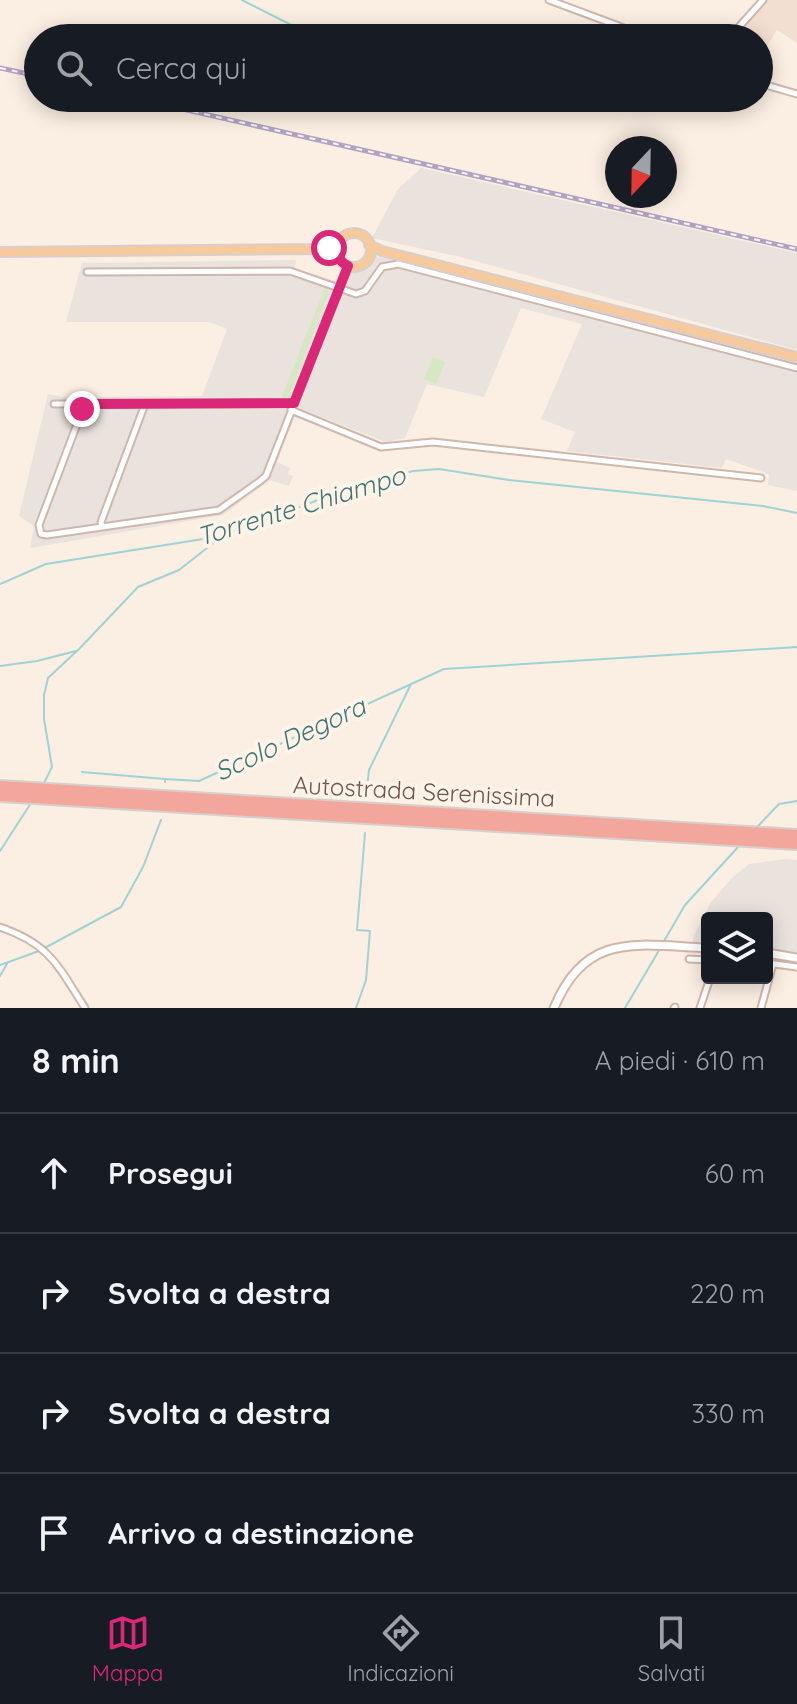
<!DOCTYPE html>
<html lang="it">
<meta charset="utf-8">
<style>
:root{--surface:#171b24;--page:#20242c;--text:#f1f3f6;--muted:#9ea1a6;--line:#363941;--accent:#db2777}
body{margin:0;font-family:Quicksand,sans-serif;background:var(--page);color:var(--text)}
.controls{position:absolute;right:24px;bottom:24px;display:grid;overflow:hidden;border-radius:8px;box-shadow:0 4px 20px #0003}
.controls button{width:72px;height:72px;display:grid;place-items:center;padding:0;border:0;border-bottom:2px solid var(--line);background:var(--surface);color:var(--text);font:40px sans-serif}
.compass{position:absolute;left:605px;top:136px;width:72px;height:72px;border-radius:50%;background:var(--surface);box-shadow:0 4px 20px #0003;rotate:202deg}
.stop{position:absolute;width:24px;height:24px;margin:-18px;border:6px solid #db2777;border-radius:50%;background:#fff}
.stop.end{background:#db2777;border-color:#fff;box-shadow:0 2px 8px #0008}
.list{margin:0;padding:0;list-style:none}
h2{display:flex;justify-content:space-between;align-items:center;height:104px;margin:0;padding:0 32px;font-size:34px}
h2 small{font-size:26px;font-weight:400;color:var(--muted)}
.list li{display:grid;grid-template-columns:52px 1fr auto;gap:24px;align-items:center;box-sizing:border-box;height:120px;padding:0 32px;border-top:2px solid var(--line)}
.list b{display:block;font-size:30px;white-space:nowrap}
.list em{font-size:26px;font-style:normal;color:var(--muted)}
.icon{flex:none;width:44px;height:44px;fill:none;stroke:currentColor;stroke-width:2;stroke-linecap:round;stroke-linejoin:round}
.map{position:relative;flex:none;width:797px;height:1008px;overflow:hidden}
.search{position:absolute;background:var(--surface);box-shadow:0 4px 20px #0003;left:24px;right:24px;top:24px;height:88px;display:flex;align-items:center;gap:20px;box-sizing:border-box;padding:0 28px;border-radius:44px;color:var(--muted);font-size:30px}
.sheet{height:584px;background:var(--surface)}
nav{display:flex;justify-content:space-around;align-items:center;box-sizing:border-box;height:112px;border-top:2px solid var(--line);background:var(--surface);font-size:22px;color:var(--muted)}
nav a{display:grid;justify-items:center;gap:4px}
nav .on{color:var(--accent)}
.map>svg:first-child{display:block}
.residential{fill:#f2dfd1}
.industrial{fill:#eae2dd}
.green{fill:#d6e8c2}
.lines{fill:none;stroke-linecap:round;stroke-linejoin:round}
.stream{stroke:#9fd3d5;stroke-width:2}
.street-casing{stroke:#ceb7ad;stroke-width:9}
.secondary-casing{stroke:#d1b6aa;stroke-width:11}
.primary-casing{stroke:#d8cfcc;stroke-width:12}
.highway-casing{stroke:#d8cfcc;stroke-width:14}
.street{stroke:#fff;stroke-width:5}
.secondary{stroke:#fff;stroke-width:7}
.primary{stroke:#f7ca9d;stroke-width:8}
.highway{stroke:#f3a79c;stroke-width:10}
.rail-casing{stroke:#b0a2c3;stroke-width:5}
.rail{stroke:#fef3e8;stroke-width:2;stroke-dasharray:6;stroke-linecap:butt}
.route{stroke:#db2777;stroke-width:10}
.labels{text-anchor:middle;stroke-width:8;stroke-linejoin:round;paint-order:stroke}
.street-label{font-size:24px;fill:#72534a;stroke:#fef3e8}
.water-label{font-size:26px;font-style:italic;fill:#3f7577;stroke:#fef3e8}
</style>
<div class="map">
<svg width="797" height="1008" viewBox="0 0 797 1008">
<rect width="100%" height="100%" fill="#fbeee2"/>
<path class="residential" d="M759 0H797V43L777 30 759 59V38H731L748 22 744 18Z"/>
<path class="industrial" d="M421 168 797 253V350L461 257 372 238 398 189Z
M375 256 434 269 797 365V491L768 485 769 475 766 473 726 459 722 468 567 451 575 432 541 419 582 324 521 308 484 397 427 384 405 438 386 442 298 408 277 462 290 468 288 474 293 476 289 486 270 480 223 515 30 548 34 526 19 516 48 394 63 397 202 396 227 329 209 322H66L82 263 296 260 295 268 331 282 339 278 342 270 349 273 362 270Z
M785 859 797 860V957L767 953V918H707V948L692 947 694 935 711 902 732 878 749 864Z"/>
<path class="green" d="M325 287 328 290V294L288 399H281Z
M433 357 445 362 436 384 424 379Z"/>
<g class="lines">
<path class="stream" d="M242 0 317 38
M435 98 457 109
M0 584 46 564 222 536 334 494 413 471 439 469 509 480 763 506 797 513
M0 666 37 661 76 651
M82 772 165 779
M165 782V779L199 781 444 669 797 647
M43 785 52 767 44 719V695L48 678 79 649 138 587 179 570 221 537
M366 795 369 770 411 684
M757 827 779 804 797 801
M0 851 31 803
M0 931 8 932
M664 941 685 905 739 846
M0 965 39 951 121 907 143 867 161 820
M0 976 7 964
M356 1008 366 980 370 931 357 930 365 833
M625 1008 661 947"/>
<defs>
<path id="street" d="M549 0 651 38
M729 38 763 0
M759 83 797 94
M87 272 290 271 356 294 365 291 382 267 398 264 797 368
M54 404 294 403
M82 404V411L39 525 41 534 47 535 219 510 260 481 266 476 348 266
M291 410 381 447 433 442 761 478
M102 527 101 522 145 404
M0 927C50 944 58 966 85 1008
M689 959 707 960
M767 963 797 967
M674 1008 675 1007
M700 1008 710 978
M761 1008 773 964"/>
<path id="secondary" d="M767 953 797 958
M554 1008C586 931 637 945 707 948"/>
<path id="primary" d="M337 250a17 17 0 1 1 34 0a17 17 0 1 1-34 0Z
M369 245 382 251 797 357
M0 252 320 249 339 242"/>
<path id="highway" d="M0 786 797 835
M0 796 797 844"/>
</defs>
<use href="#street" class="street-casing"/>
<use href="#secondary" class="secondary-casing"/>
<use href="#primary" class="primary-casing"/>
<use href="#highway" class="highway-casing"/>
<use href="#street" class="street"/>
<use href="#secondary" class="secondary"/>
<use href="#primary" class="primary"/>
<use href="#highway" class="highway"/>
<defs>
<path id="rail" d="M0 68 38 76
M134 98 797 249"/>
</defs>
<use href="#rail" class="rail-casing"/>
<use href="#rail" class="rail"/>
</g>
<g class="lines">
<path class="route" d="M82 409V404L294 403 348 266C338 261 335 252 339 242L329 248"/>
</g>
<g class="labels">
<g class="street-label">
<text transform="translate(424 792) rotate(3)" y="8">Autostrada Serenissima</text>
</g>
<g class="water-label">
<text transform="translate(301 506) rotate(-17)" y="9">Torrente Chiampo</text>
<text transform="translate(290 739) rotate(-25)" y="9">Scolo Degora</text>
</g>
</g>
</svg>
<div class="controls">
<button><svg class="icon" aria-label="layers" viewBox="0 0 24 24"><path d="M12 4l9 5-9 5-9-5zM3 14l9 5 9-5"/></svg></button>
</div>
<svg class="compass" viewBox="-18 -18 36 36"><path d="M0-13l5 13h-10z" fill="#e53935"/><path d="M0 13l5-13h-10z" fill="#9ea1a6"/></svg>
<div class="stop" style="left:329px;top:248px"></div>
<div class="stop end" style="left:82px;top:409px"></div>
<div class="search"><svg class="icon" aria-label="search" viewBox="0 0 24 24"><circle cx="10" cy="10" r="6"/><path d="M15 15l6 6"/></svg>Cerca qui</div>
</div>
<section class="sheet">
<h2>8 min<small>A piedi · 610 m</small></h2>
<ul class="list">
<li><svg class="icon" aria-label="ahead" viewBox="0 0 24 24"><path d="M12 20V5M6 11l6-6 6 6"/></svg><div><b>Prosegui</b></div><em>60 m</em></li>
<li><svg class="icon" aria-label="right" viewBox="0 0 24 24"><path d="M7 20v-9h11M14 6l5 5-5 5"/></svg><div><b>Svolta a destra</b></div><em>220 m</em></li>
<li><svg class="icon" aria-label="right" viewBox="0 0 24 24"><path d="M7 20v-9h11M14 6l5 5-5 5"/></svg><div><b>Svolta a destra</b></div><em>330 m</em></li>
<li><svg class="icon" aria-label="arrive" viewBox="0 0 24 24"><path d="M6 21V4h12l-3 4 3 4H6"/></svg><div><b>Arrivo a destinazione</b></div></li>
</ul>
</section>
<nav>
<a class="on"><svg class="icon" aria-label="map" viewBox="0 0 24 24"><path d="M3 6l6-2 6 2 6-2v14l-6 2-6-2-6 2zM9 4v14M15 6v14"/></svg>Mappa</a>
<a><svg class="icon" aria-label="directions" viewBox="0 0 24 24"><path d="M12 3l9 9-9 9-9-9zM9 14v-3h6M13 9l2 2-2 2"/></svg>Indicazioni</a>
<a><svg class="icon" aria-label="saved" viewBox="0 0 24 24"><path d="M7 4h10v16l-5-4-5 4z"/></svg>Salvati</a>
</nav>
